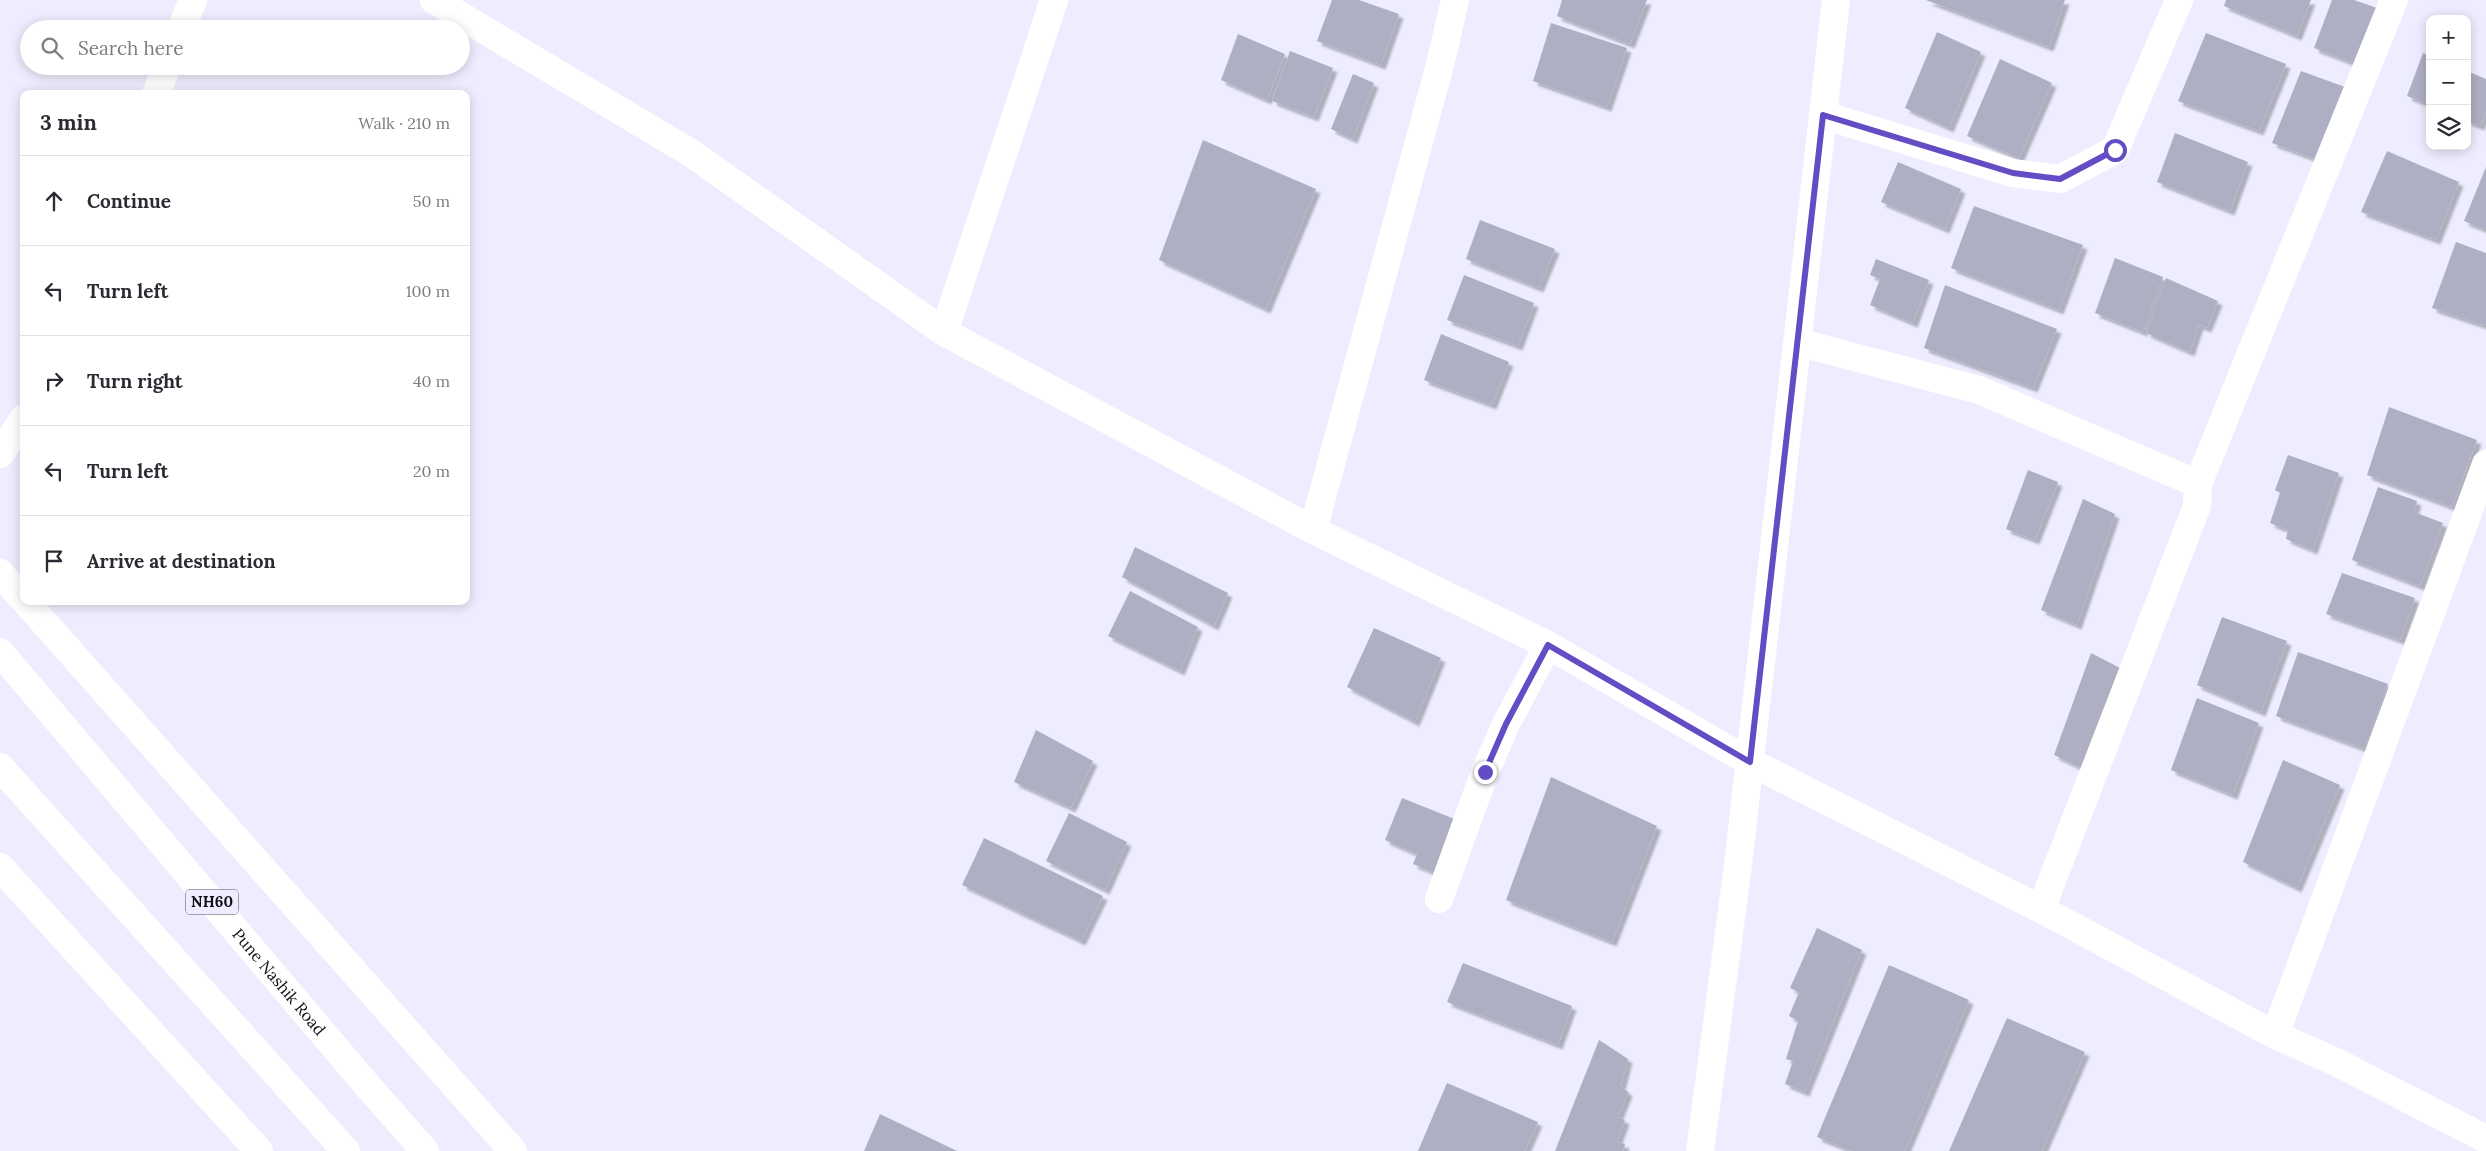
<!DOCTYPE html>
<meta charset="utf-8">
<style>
:root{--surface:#fff;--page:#f2f2f3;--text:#2b2b33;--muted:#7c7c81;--line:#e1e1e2}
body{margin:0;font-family:Lora,serif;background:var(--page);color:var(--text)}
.controls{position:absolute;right:15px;top:15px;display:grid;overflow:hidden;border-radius:10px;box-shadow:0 2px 12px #0003}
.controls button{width:45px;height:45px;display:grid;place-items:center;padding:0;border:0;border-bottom:1px solid var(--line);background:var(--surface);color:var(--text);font:25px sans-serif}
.stop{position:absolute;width:15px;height:15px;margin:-11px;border:4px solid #644cc5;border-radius:50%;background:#fff}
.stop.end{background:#644cc5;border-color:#fff;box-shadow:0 1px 5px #0008}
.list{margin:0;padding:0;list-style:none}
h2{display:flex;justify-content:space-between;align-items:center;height:65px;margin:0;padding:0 20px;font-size:21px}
h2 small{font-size:16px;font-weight:400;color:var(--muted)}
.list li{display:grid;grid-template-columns:32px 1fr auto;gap:15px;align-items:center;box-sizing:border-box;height:90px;padding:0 20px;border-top:1px solid var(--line)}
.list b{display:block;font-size:19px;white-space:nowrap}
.list em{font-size:16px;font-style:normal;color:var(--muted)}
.icon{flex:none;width:28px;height:28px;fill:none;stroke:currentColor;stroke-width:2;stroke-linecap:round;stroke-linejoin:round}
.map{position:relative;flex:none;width:2486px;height:1151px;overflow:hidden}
.search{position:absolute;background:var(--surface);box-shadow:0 2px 12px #0003;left:20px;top:20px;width:450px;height:55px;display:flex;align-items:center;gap:12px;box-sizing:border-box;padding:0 18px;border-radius:28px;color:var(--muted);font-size:19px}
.panel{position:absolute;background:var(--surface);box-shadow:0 2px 12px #0003;left:20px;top:90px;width:450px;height:515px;border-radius:10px}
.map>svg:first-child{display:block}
.building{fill:#afafc3;filter:url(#shadow)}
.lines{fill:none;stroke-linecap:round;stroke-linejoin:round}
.minor{stroke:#fff;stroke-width:28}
.highway{stroke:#fff;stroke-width:28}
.route{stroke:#644cc5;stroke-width:6}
.labels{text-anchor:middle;stroke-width:5;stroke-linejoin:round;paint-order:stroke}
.shield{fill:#eeedff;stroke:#52515b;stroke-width:1}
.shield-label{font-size:15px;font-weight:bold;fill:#0f0e15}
.street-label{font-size:16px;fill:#0f0e15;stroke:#eeedff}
</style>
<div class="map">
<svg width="2486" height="1151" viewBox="0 0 2486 1151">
<defs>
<filter id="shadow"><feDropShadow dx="4.5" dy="4.5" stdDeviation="1" flood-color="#0004"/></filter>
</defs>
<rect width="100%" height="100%" fill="#eeedff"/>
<path class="building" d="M1332 0H1359L1399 14 1381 65 1317 41Z
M1562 0H1647L1630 44 1557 16Z
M1926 0H2065L2049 47Z
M2226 0H2311L2297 36 2224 6Z
M2332 0H2354L2377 8 2356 64 2314 48Z
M1551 23 1627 48 1607 107 1533 81Z
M1937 32 1981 52 1949 128 1905 108Z
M2206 33 2286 64 2259 131 2178 101Z
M1238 34 1285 54 1267 100 1221 80Z
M1290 51 1333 68 1314 117 1272 101Z
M2423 53 2430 56V105L2407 96Z
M2000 59 2052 83 2019 158 1967 136Z
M2301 71 2345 87 2315 159 2272 143Z
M2467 71 2486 79V112L2480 126 2467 121Z
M1353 74 1374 83 1353 139 1331 129Z
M2175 133 2248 162 2230 211 2157 182Z
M1203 140 1316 189 1266 309 1159 260Z
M2387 151 2459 182 2436 240 2361 212Z
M1898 162 1961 189 1945 229 1881 202Z
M2486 167V230L2464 221Z
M1974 206 2083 245 2059 310 1951 268Z
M1480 220 1555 249 1539 288 1466 259Z
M2456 242 2486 253V326L2432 308Z
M2115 258 2163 277 2143 332 2095 313Z
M1876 259 1929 280 1913 323 1870 305 1880 279 1870 275Z
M1464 275 1534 303 1518 346 1447 320Z
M2166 278 2218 301 2207 328 2199 325 2190 352 2146 333Z
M1945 285 2057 329 2033 388 1924 348Z
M1441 334 1509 362 1492 405 1424 380Z
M2389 407 2477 440 2452 507 2367 475Z
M2288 455 2339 473 2313 550 2286 539 2288 530 2270 523 2280 493 2275 490Z
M2028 470 2058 482 2035 540 2006 529Z
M2378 487 2417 501 2414 512 2443 523 2420 586 2352 560Z
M2083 499 2115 514 2077 625 2041 610Z
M1135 547 1228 593 1214 626 1122 577Z
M2342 573 2415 598 2400 640 2326 614Z
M1130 591 1198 627 1180 671 1108 636Z
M2222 617 2287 641 2261 712 2197 685Z
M1374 628 1441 658 1415 722 1347 687Z
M2298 652 2388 684 2365 749 2276 716Z
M2091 653 2122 669 2084 769 2054 755Z
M2197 698 2259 723 2233 795 2171 770Z
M1036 730 1093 761 1071 808 1014 782Z
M2283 760 2340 785 2297 888 2243 862Z
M1551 777 1657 826 1612 942 1506 900Z
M1402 798 1462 822 1441 875 1413 864 1417 854 1385 840Z
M1069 813 1127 842 1105 890 1046 861Z
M984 838 1103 896 1081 941 962 885Z
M1817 928 1862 950 1805 1092 1785 1084 1793 1061 1786 1059 1798 1021 1789 1016 1799 992 1790 988Z
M1463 963 1572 1006 1558 1045 1447 1002Z
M1889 965 1969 1000 1905 1151H1852L1817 1137Z
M2007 1018 2085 1052 2042 1151H1949Z
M1599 1040 1628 1059 1621 1086 1628 1092 1618 1117 1625 1120 1617 1142 1625 1144 1623 1151H1555Z
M1447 1083 1538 1122 1525 1151H1418Z
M880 1114 957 1151H864Z"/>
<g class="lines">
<path class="minor" d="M434 0 691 153 944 332 1313 530 1548 645 1750 762 2041 909 2275 1035 2336 1062 2486 1139
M181 29 193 0
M156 94 167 66
M1823 115 2013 173 2060 179 2115 150 2179 0
M944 332 1054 0
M1797 342 1979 390 2198 484
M0 454 24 418
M1313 530 1440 65 1455 0
M0 573 24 600
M25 601 513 1151
M0 867 259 1151
M1439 899 1485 772 1506 724 1548 645
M2041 909 2197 506 2198 484 2394 0
M2275 1035 2486 464
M1700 1151 1738 865 1836 0"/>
<g class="highway">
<path id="s1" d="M0 652 366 1084 425 1151"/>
<path d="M0 767 346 1151"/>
</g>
</g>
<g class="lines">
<path class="route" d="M1485 772 1506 724 1548 645 1750 762 1823 115 2013 173 2060 179 2115 150"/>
</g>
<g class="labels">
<rect class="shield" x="186" y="889.5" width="52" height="25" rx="4"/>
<g class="shield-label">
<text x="212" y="907">NH60</text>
</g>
<g class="street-label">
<text dy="6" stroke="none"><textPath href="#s1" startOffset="432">Pune Nashik Road</textPath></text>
</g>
</g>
</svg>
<div class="controls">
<button>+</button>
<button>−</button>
<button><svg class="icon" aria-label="layers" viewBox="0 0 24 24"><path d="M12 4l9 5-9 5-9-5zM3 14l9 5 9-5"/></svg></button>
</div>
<div class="stop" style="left:2115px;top:150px"></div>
<div class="stop end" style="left:1485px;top:772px"></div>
<div class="search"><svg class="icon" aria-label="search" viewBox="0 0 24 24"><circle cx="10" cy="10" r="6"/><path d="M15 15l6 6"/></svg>Search here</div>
<section class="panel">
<h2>3 min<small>Walk · 210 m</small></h2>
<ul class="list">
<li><svg class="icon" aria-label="ahead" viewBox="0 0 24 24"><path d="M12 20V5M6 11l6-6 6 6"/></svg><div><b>Continue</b></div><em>50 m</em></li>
<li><svg class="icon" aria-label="left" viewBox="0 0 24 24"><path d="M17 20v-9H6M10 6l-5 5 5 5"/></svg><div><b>Turn left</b></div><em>100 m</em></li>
<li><svg class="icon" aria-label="right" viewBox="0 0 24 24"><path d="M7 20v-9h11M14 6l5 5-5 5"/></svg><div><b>Turn right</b></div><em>40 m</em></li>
<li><svg class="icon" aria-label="left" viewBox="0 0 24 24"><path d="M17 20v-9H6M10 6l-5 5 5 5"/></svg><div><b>Turn left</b></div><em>20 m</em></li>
<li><svg class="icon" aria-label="arrive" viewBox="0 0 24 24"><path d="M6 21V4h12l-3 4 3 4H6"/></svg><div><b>Arrive at destination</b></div></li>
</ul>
</section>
</div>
